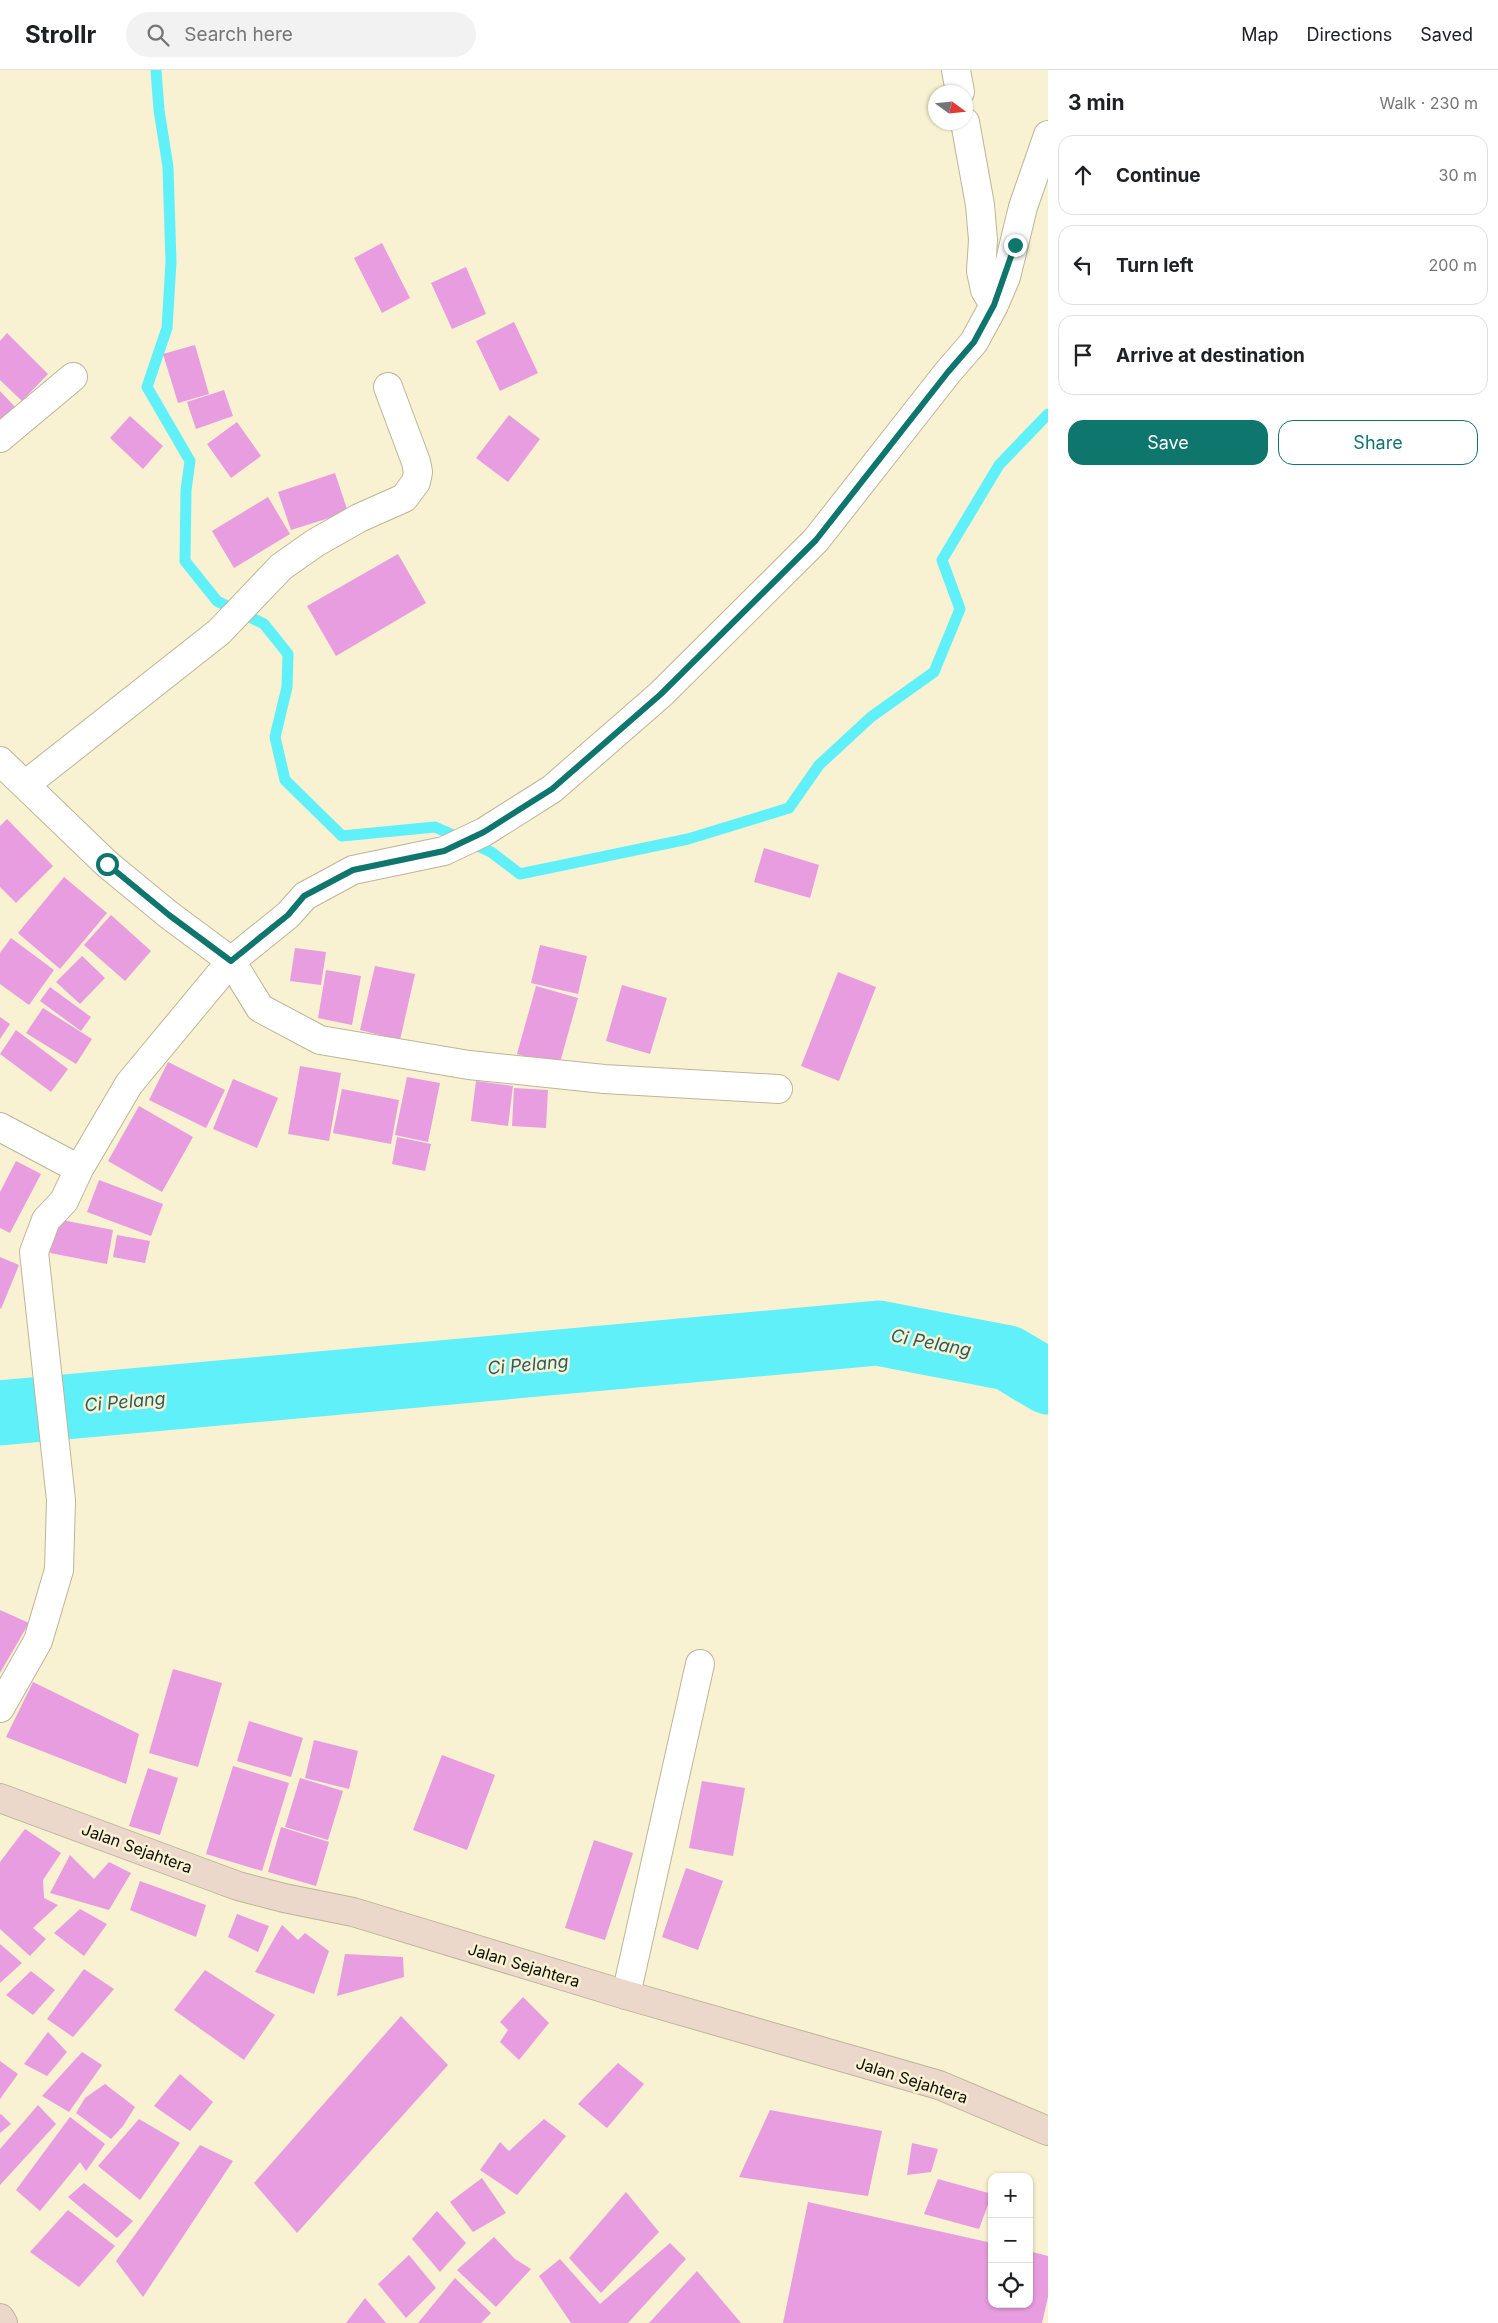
<!DOCTYPE html>
<meta charset="utf-8">
<style>
:root{--surface:#fff;--page:#f2f2f2;--text:#202124;--muted:#757577;--line:#e0e0e0;--accent:#0f766e}
body{margin:0;font-family:Inter,sans-serif;background:var(--page);color:var(--text)}
.controls{position:absolute;right:15px;bottom:15px;display:grid;overflow:hidden;border-radius:10px;box-shadow:0 1px 4px #0004}
.controls button{width:45px;height:45px;display:grid;place-items:center;padding:0;border:0;border-bottom:1px solid var(--line);background:var(--surface);color:var(--text);font:25px sans-serif}
.compass{position:absolute;left:928px;top:15px;width:45px;height:45px;border-radius:50%;background:var(--surface);box-shadow:0 1px 4px #0004;rotate:105deg}
.stop{position:absolute;width:15px;height:15px;margin:-11px;border:4px solid #0f766e;border-radius:50%;background:#fff}
.stop.end{background:#0f766e;border-color:#fff;box-shadow:0 1px 5px #0008}
.list{margin:0;padding:0;list-style:none}
h2{display:flex;justify-content:space-between;align-items:center;height:65px;margin:0;padding:0 20px;font-size:21px}
h2 small{font-size:16px;font-weight:400;color:var(--muted)}
.list li{display:grid;grid-template-columns:32px 1fr auto;gap:15px;align-items:center;box-sizing:border-box;height:80px;margin:0 10px 10px;padding:0 10px;border:1px solid var(--line);border-radius:15px}
.list b{display:block;font-size:19px;white-space:nowrap}
.list em{font-size:16px;font-style:normal;color:var(--muted)}
.actions{display:flex;gap:10px;padding:15px 20px}
.actions a{flex:1;padding:11px 0;border:1px solid var(--accent);border-radius:15px;text-align:center;font-size:18px;color:var(--accent)}
.actions .main{background:var(--accent);color:#fff}
.icon{flex:none;width:28px;height:28px;fill:none;stroke:currentColor;stroke-width:2;stroke-linecap:round;stroke-linejoin:round}
.map{position:relative;flex:none;width:1048px;height:2253px;overflow:hidden}
header{display:flex;align-items:center;gap:30px;box-sizing:border-box;height:70px;padding:0 25px;background:var(--surface);border-bottom:1px solid var(--line)}
header strong{font-size:24px}
nav{display:flex;gap:28px;margin-inline-start:auto;font-size:18px}
.search{width:350px;height:45px;background:var(--page);display:flex;align-items:center;gap:12px;box-sizing:border-box;padding:0 18px;border-radius:28px;color:var(--muted);font-size:19px}
main{display:flex}
aside{flex:1;background:var(--surface)}
.map>svg:first-child{display:block}
.lines{fill:none;stroke-linecap:round;stroke-linejoin:round}
.stream{stroke:#60f0fa;stroke-width:11}
.river{stroke:#60f0fa;stroke-width:65}
.building{fill:#e79ddf}
.street-casing{stroke:#bcb598;stroke-width:30}
.secondary-casing{stroke:#bcb598;stroke-width:30}
.street{stroke:#fff;stroke-width:28}
.secondary{stroke:#ebd8cb;stroke-width:28}
.route{stroke:#0f766e;stroke-width:6}
.labels{text-anchor:middle;stroke-width:5;stroke-linejoin:round;paint-order:stroke}
.street-label{font-size:16px;fill:#0f0d04;stroke:#f8f1d2}
.water-label{font-size:18px;font-style:italic;fill:#235f63;stroke:#f8f1d2}
</style>
<header>
<strong>Strollr</strong>
<div class="search"><svg class="icon" aria-label="search" viewBox="0 0 24 24"><circle cx="10" cy="10" r="6"/><path d="M15 15l6 6"/></svg>Search here</div>
<nav><a>Map</a><a>Directions</a><a>Saved</a></nav>
</header>
<main>
<div class="map">
<svg width="1048" height="2253" viewBox="0 0 1048 2253">
<rect width="100%" height="100%" fill="#f8f1d2"/>
<g class="lines">
<path class="stream" d="M156 0 159 40 168 97 171 192 167 258 147 317 190 391 186 420 185 491 217 531 264 554 288 584 287 617 275 667 285 710 342 766 435 757 491 782 520 804 688 769 789 738 819 695 871 647 934 602 960 539 942 490 999 395 1048 344"/>
<path class="river" d="M0 1343 878 1263 1008 1288 1048 1312"/>
</g>
<path class="building" d="M382 173 410 228 382 243 354 188Z
M466 197 486 244 452 259 431 213Z
M514 252 538 303 500 321 476 271Z
M7 263 48 304 22 331 0 310V271Z
M195 275 209 324 178 333 163 284Z
M224 320 233 346 196 359 187 332Z
M0 321 16 338 0 354Z
M509 345 540 369 508 412 476 388Z
M130 346 163 376 143 399 110 368Z
M237 352 261 386 231 408 207 374Z
M335 403 348 442 291 460 278 422Z
M268 427 290 464 234 498 212 461Z
M398 484 426 533 336 586 307 536Z
M7 749 53 796 16 833 0 817V756Z
M764 778 819 795 810 828 754 812Z
M64 807 107 843 60 899 18 863Z
M111 845 151 881 125 911 84 875Z
M11 868 54 900 29 935 0 914V883Z
M540 875 587 886 578 924 531 913Z
M295 878 326 882 321 915 290 911Z
M82 886 105 908 80 934 56 912Z
M375 896 415 904 400 970 360 960Z
M326 900 361 906 352 955 318 948Z
M838 902 876 917 839 1011 801 996Z
M622 915 667 928 650 984 606 971Z
M536 916 578 928 559 996 517 984Z
M50 917 91 947 81 961 40 931Z
M43 938 92 969 76 994 26 963Z
M0 947 10 954 0 969Z
M16 960 68 999 51 1022 0 984Z
M168 992 225 1020 206 1058 149 1030Z
M300 996 341 1003 329 1071 288 1064Z
M407 1007 440 1013 428 1072 395 1065Z
M233 1009 278 1028 257 1078 213 1059Z
M476 1011 513 1016 508 1056 471 1051Z
M514 1018 548 1020 546 1058 512 1056Z
M342 1019 399 1030 391 1074 333 1063Z
M139 1036 193 1067 162 1122 108 1091Z
M397 1067 431 1074 425 1101 392 1094Z
M16 1091 41 1104 10 1163 0 1158V1122Z
M99 1110 163 1134 151 1166 87 1142Z
M57 1149 113 1160 107 1194 50 1183Z
M117 1165 150 1171 145 1193 113 1187Z
M0 1187 19 1195 1 1239 0 1238Z
M0 1540 29 1553 0 1603Z
M173 1599 222 1613 198 1697 149 1683Z
M33 1612 139 1664 126 1714 6 1667Z
M249 1651 303 1668 291 1707 237 1691Z
M314 1670 358 1681 349 1719 305 1708Z
M442 1685 495 1705 467 1780 413 1760Z
M233 1696 289 1713 262 1801 206 1784Z
M148 1698 178 1708 160 1765 129 1756Z
M300 1708 343 1721 328 1770 285 1757Z
M702 1711 745 1718 733 1786 689 1778Z
M281 1757 329 1772 316 1816 268 1802Z
M25 1759 61 1783 43 1810 44 1828 58 1835 33 1858 46 1869 30 1886 0 1859V1792Z
M594 1770 633 1783 605 1870 565 1858Z
M70 1785 94 1809 109 1792 131 1803 109 1840 50 1823Z
M686 1798 723 1811 698 1880 662 1867Z
M140 1811 206 1835 196 1867 130 1840Z
M80 1839 107 1854 84 1886 54 1863Z
M237 1844 269 1856 258 1882 228 1867Z
M282 1855 298 1870 305 1863 329 1881 314 1924 255 1902Z
M0 1874 22 1893 0 1913Z
M345 1884 403 1887 404 1907 337 1926Z
M84 1899 114 1919 73 1967 47 1949Z
M205 1900 275 1945 244 1990 174 1940Z
M31 1901 55 1920 33 1945 6 1925Z
M523 1927 549 1953 519 1990 500 1972 508 1960 500 1952Z
M401 1946 448 1995 297 2163 254 2113Z
M48 1962 67 1982 47 2006 24 1994Z
M82 1982 102 1995 69 2042 42 2026Z
M0 1991 18 2004 0 2029Z
M618 1993 644 2014 607 2058 578 2034Z
M180 2004 213 2032 190 2061 154 2036Z
M105 2014 135 2037 123 2056 111 2069 76 2043 85 2028Z
M38 2035 56 2054 0 2115V2079Z
M770 2040 882 2061 868 2126 739 2107Z
M1 2044 11 2054 0 2063V2045Z
M70 2047 105 2074 86 2101 80 2092 40 2141 16 2120Z
M139 2049 180 2073 140 2130 98 2096Z
M544 2049 566 2066 517 2125 480 2100 500 2072 509 2081Z
M912 2073 938 2079 931 2102 907 2105Z
M200 2075 233 2091 143 2227 116 2191Z
M482 2108 506 2143 473 2162 450 2132Z
M938 2109 992 2124 979 2159 924 2144Z
M84 2113 133 2151 117 2168 68 2127Z
M626 2122 659 2162 601 2223 569 2188Z
M808 2132 992 2173V2234H1029V2181L1048 2186V2227L1042 2253H783Z
M68 2140 115 2176 79 2217 30 2182Z
M437 2141 466 2173 440 2202 412 2169Z
M494 2167 515 2189 531 2199 496 2237 457 2200Z
M670 2173 686 2189 628 2253H571L539 2206 560 2189 600 2234Z
M409 2185 436 2218 406 2248 378 2214Z
M697 2201 741 2253H649Z
M455 2208 491 2243 481 2253H418Z
M365 2228 386 2253H346Z"/>
<g class="lines">
<defs>
<path id="street" d="M956 0 960 22
M965 52 980 135 983 170 981 201 985 220 994 235
M0 368 73 307
M0 691 107 794 169 845 231 891 129 1014 79 1099 64 1131 46 1150 34 1182 61 1430 59 1500 38 1571 0 1638
M25 715 219 562 281 497 315 473 359 448 404 428 416 412 418 402 416 392 388 317
M778 1019 604 1009 469 995 320 970 260 938 231 891 288 845 305 826 353 800 444 781 484 762 552 719 661 624 816 470 948 302 974 272 994 235 1006 207 1023 137 1048 65
M0 1057 79 1099
M626 1925 700 1594"/>
<path id="secondary" d="M0 1728 238 1816 284 1828 353 1842 626 1925 939 2015 1048 2061
M0 2248 3 2253"/>
</defs>
<use href="#street" class="street-casing"/>
<use href="#secondary" class="secondary-casing"/>
<use href="#street" class="street"/>
<use href="#secondary" class="secondary"/>
</g>
<g class="lines">
<path class="route" d="M107 794 169 845 231 891 288 845 304 826 353 800 444 781 484 762 552 719 661 624 816 470 948 302 974 272 994 235 1015 175"/>
</g>
<g class="labels">
<g class="street-label">
<text transform="translate(137 1778) rotate(20)" y="6">Jalan Sejahtera</text>
<text transform="translate(524 1895) rotate(17)" y="6">Jalan Sejahtera</text>
<text transform="translate(912 2010) rotate(18)" y="6">Jalan Sejahtera</text>
</g>
<g class="water-label">
<text transform="translate(931 1273) rotate(11)" y="6">Ci Pelang</text>
<text transform="translate(528 1295) rotate(-5)" y="6">Ci Pelang</text>
<text transform="translate(125 1332) rotate(-5)" y="6">Ci Pelang</text>
</g>
</g>
</svg>
<div class="controls">
<button>+</button>
<button>−</button>
<button><svg class="icon" aria-label="locate" viewBox="0 0 24 24"><circle cx="12" cy="12" r="6"/><path d="M12 2v4M12 18v4M2 12h4M18 12h4"/></svg></button>
</div>
<svg class="compass" viewBox="-18 -18 36 36"><path d="M0-13l5 13h-10z" fill="#e53935"/><path d="M0 13l5-13h-10z" fill="#757577"/></svg>
<div class="stop" style="left:107px;top:794px"></div>
<div class="stop end" style="left:1015px;top:175px"></div>
</div>
<aside>
<h2>3 min<small>Walk · 230 m</small></h2>
<ul class="list">
<li><svg class="icon" aria-label="ahead" viewBox="0 0 24 24"><path d="M12 20V5M6 11l6-6 6 6"/></svg><div><b>Continue</b></div><em>30 m</em></li>
<li><svg class="icon" aria-label="left" viewBox="0 0 24 24"><path d="M17 20v-9H6M10 6l-5 5 5 5"/></svg><div><b>Turn left</b></div><em>200 m</em></li>
<li><svg class="icon" aria-label="arrive" viewBox="0 0 24 24"><path d="M6 21V4h12l-3 4 3 4H6"/></svg><div><b>Arrive at destination</b></div></li>
</ul>
<div class="actions"><a class="main">Save</a><a>Share</a></div>
</aside>
</main>
